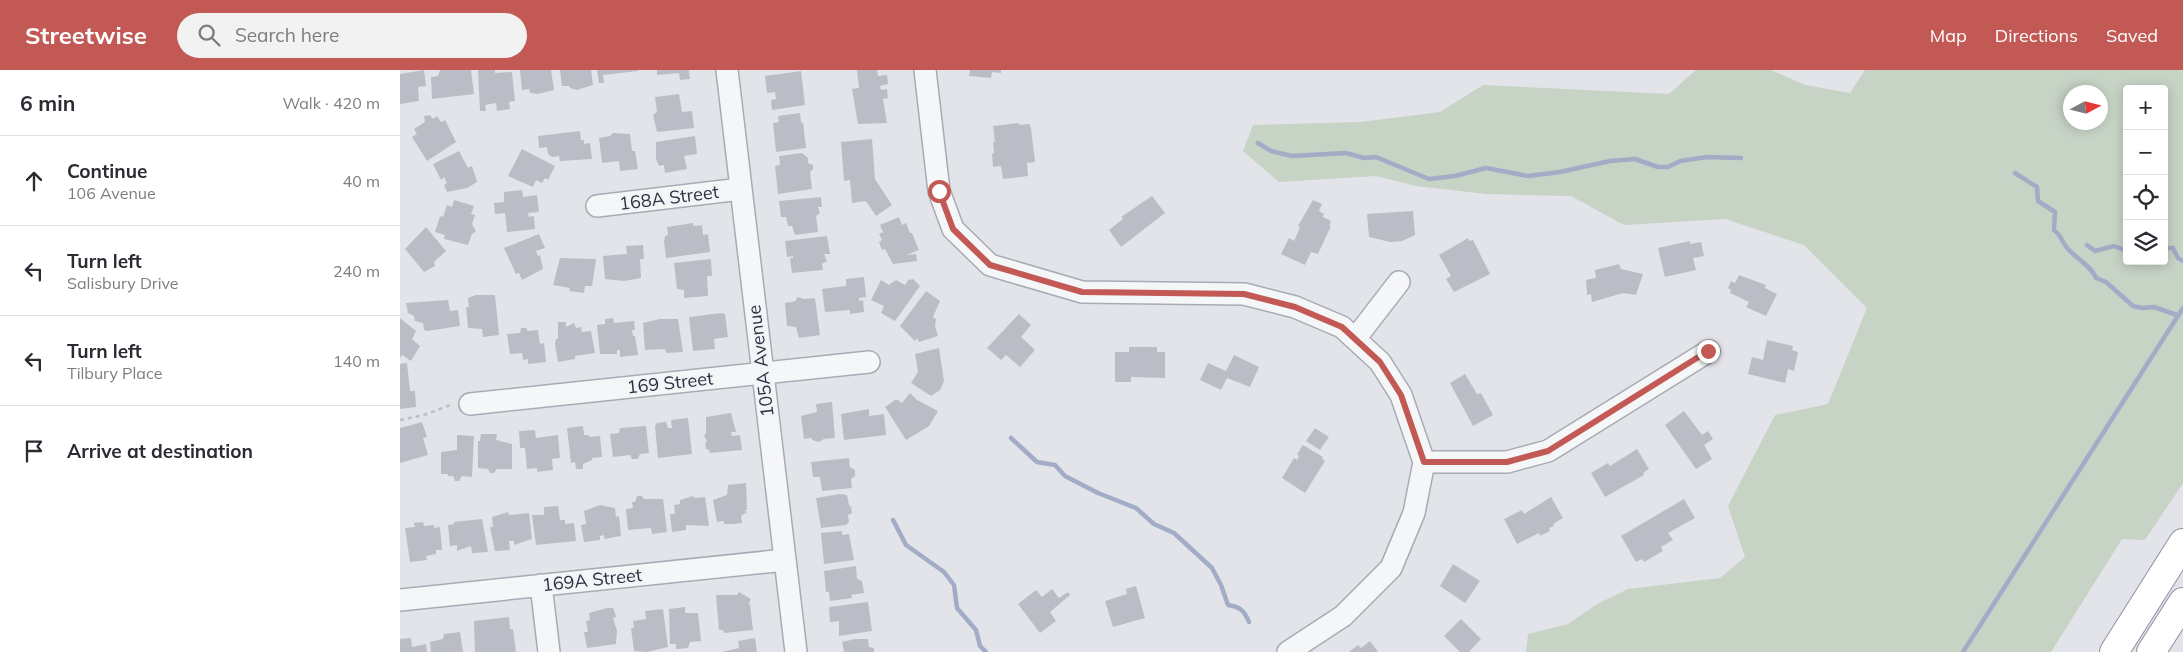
<!DOCTYPE html>
<meta charset="utf-8">
<style>
:root{--surface:#fff;--page:#f2f2f3;--text:#2b2b33;--muted:#7c7c81;--line:#e1e1e2;--accent:#c25955}
body{margin:0;font-family:Mulish,sans-serif;background:var(--page);color:var(--text)}
.controls{position:absolute;right:15px;top:15px;display:grid;overflow:hidden;border-radius:5px;box-shadow:0 2px 12px #0003}
.controls button{width:45px;height:45px;display:grid;place-items:center;padding:0;border:0;border-bottom:1px solid var(--line);background:var(--surface);color:var(--text);font:25px sans-serif}
.compass{position:absolute;left:1663px;top:15px;width:45px;height:45px;border-radius:50%;background:var(--surface);box-shadow:0 2px 12px #0003;rotate:83deg}
.stop{position:absolute;width:15px;height:15px;margin:-11px;border:4px solid #c25955;border-radius:50%;background:#fff}
.stop.end{background:#c25955;border-color:#fff;box-shadow:0 1px 5px #0008}
.list{margin:0;padding:0;list-style:none}
h2{display:flex;justify-content:space-between;align-items:center;height:65px;margin:0;padding:0 20px;font-size:21px}
h2 small{font-size:16px;font-weight:400;color:var(--muted)}
.list li{display:grid;grid-template-columns:32px 1fr auto;gap:15px;align-items:center;box-sizing:border-box;height:90px;padding:0 20px;border-top:1px solid var(--line)}
.list b{display:block;font-size:19px;white-space:nowrap}
.list p{margin:0;font-size:16px;white-space:nowrap;color:var(--muted)}
.list em{font-size:16px;font-style:normal;color:var(--muted)}
.icon{flex:none;width:28px;height:28px;fill:none;stroke:currentColor;stroke-width:2;stroke-linecap:round;stroke-linejoin:round}
.map{position:relative;flex:none;width:1783px;height:582px;overflow:hidden}
header{display:flex;align-items:center;gap:30px;box-sizing:border-box;height:70px;padding:0 25px;background:var(--accent);color:#fff}
header strong{font-size:24px}
nav{display:flex;gap:28px;margin-inline-start:auto;font-size:18px}
.search{width:350px;height:45px;background:var(--page);display:flex;align-items:center;gap:12px;box-sizing:border-box;padding:0 18px;border-radius:28px;color:var(--muted);font-size:19px}
main{display:flex}
aside{flex:1;background:var(--surface)}
.map>svg:first-child{display:block}
.green{fill:#c6d3c5;fill-rule:evenodd}
.lines{fill:none;stroke-linecap:round;stroke-linejoin:round}
.stream{stroke:#a2acc6;stroke-width:4.5}
.building{fill:#bbbdc6}
.minor-casing{stroke:#a8aab4;stroke-width:24}
.highway-casing{stroke:#8c909f;stroke-width:30}
.path{stroke:#bdbfc4;stroke-width:2.5;stroke-dasharray:4 4;stroke-linecap:butt}
.minor{stroke:#f5f6f8;stroke-width:21}
.highway{stroke:#fff;stroke-width:28}
.route{stroke:#c25955;stroke-width:6}
.labels{text-anchor:middle;stroke-width:4.5;stroke-linejoin:round;paint-order:stroke}
.street-label{font-size:18px;fill:#2c3040;stroke:#f2f4f7}
</style>
<header>
<strong>Streetwise</strong>
<div class="search"><svg class="icon" aria-label="search" viewBox="0 0 24 24"><circle cx="10" cy="10" r="6"/><path d="M15 15l6 6"/></svg>Search here</div>
<nav><a>Map</a><a>Directions</a><a>Saved</a></nav>
</header>
<main>
<aside>
<h2>6 min<small>Walk · 420 m</small></h2>
<ul class="list">
<li><svg class="icon" aria-label="ahead" viewBox="0 0 24 24"><path d="M12 20V5M6 11l6-6 6 6"/></svg><div><b>Continue</b><p>106 Avenue</p></div><em>40 m</em></li>
<li><svg class="icon" aria-label="left" viewBox="0 0 24 24"><path d="M17 20v-9H6M10 6l-5 5 5 5"/></svg><div><b>Turn left</b><p>Salisbury Drive</p></div><em>240 m</em></li>
<li><svg class="icon" aria-label="left" viewBox="0 0 24 24"><path d="M17 20v-9H6M10 6l-5 5 5 5"/></svg><div><b>Turn left</b><p>Tilbury Place</p></div><em>140 m</em></li>
<li><svg class="icon" aria-label="arrive" viewBox="0 0 24 24"><path d="M6 21V4h12l-3 4 3 4H6"/></svg><div><b>Arrive at destination</b></div></li>
</ul>
</aside>
<div class="map">
<svg width="1783" height="582" viewBox="0 0 1783 582">
<rect width="100%" height="100%" fill="#e3e4ea"/>
<path class="green" d="M1296 0H1371L1405 15 1450 23 1465 0H1783V413L1745 470 1722 469 1651 582H1126L1128 564 1168 554 1197 534 1228 519 1320 508 1345 487 1328 436 1375 345 1428 334 1467 238 1404 175 1325 149 1224 155 1171 126 1086 124 1016 116 976 106 879 112 843 81 853 55 961 52 1040 42 1083 15 1269 24ZM1727 19H1764V191H1727ZM1670 22H1700V52H1670Z"/>
<g class="lines">
<path class="stream" d="M858 73 871 81 892 86 946 83 964 88 976 87 1029 109 1055 106 1086 98 1128 106 1160 102 1210 91 1235 89 1258 97H1268L1280 91 1307 87 1341 88
M1615 103 1637 117 1638 131 1655 142 1654 160C1662 166 1662 173 1668 179 1676 188 1692 197 1696 208L1706 212 1733 236 1742 238 1754 237 1777 245
M1687 175 1695 181 1714 176 1727 181
M1764 178H1773L1778 188 1783 191
M611 368 637 392 655 395 665 406 698 423 736 438 754 454 774 463 812 498 821 515 828 535C840 537 844 540 849 552
M493 450 506 475 544 502 554 515 557 538 576 560 580 576 586 582
M1563 582 1783 238"/>
</g>
<path class="building" d="M24 0 26 16 18 17 19 31 0 34V4Z
M40 0H71L74 24 32 29 31 7 38 6Z
M78 0H95V3L112 2 115 31 109 32 110 39 97 41 96 33 85 35 86 41H80Z
M120 0H151L154 20 138 24 130 23 129 19 122 20Z
M160 0H191L193 15 177 20 170 18 169 16H162Z
M197 0H238V1L203 5 204 13H199Z
M257 0H289L290 9 280 10 279 3 257 5Z
M457 0H477L478 6 487 5 488 14 480 16 481 20 487 19 488 28 483 29 487 53 458 54 452 19 459 18Z
M570 0H601V3L592 2 591 8 569 6Z
M401 1 405 35 372 40 371 30 376 29 375 22 367 23 365 6Z
M279 24 282 42 292 41 294 58 257 62 253 45 257 42 255 27Z
M400 43 401 53 403 52 406 78 376 82 373 53 379 52 378 46Z
M30 45 33 49 37 46 41 52 45 50 56 72 27 91 12 67 17 64 14 59 25 52 24 46Z
M619 53V55L629 54 631 58 635 92 627 93 628 106 603 109 601 96 593 97 592 84 594 83 593 72H595L593 56Z
M180 61 181 70H184V74L190 73 192 89 160 91 159 86 152 87 148 84 147 77 139 78 138 66Z
M213 63 230 64 232 81H235L238 99 220 101 219 91 202 93 199 68 210 66Z
M295 66 297 84 284 86 287 99 265 103 264 95 259 96 256 89V72Z
M472 69 475 109 492 135 476 146 466 131 452 133 450 110 444 111 441 72Z
M122 79 155 96 148 110 145 108 142 113 136 110 133 117 108 106Z
M59 81 68 98 72 96 77 112 67 118 47 122 44 115 47 113 44 107 41 110 33 94Z
M402 83 408 88V93L413 95V99L410 102 412 119 378 124 375 96 380 95 379 86Z
M122 120 123 127 137 125 139 142 128 143 129 147 134 146 135 159 107 162 105 143 95 144 94 133 104 132V122Z
M752 126 765 143 721 177 709 160 723 149 721 147Z
M421 127 422 137H418L420 143 416 146 418 162 395 165 392 156H388L386 147H381L379 131Z
M54 130 74 136 71 144 75 145 72 154 76 161 72 164 68 175 44 169 45 165 35 162 40 146 43 147 47 135 52 137Z
M913 130 922 134 919 141 924 144 923 147 931 151 929 156H931L918 184 911 182 905 195 881 184 889 168 894 171 900 157 898 156Z
M1013 141 1015 165 1002 171 990 172 969 167 967 144Z
M499 147 502 155 506 153 510 163H512L519 180 506 185 516 184 517 191 493 194 485 179 482 180 479 172 482 170 479 164 483 162 480 155Z
M293 153V156L302 155 303 165 308 164 310 182 266 188 264 172 265 166 268 165 267 157Z
M26 157 46 181 34 192 35 196 24 202 5 179Z
M139 164 145 178 136 181 138 186 140 185 143 199 122 210 119 203 116 204 104 178Z
M427 166 430 184H424L427 191 422 194 423 200 392 203 390 188H393V186L387 187 385 171Z
M1068 168 1069 171 1073 170 1090 204 1054 222 1046 209 1051 206 1039 185Z
M1290 171V174L1301 172 1304 186 1293 188 1296 200 1265 207 1258 178Z
M243 175 244 189H240L241 208 224 211 205 209 203 186 227 184 226 176Z
M160 188 196 189 192 216H185L184 223 169 221 170 218 153 215Z
M311 189 312 206H307L308 226 284 228V220L277 219 274 193Z
M1219 194 1221 199 1243 204 1236 225 1223 223 1192 232 1191 224 1187 225 1186 210 1196 208 1195 200Z
M1339 205 1366 215 1365 218 1377 224 1366 246 1346 237 1349 232 1330 223 1331 220 1328 218 1331 211 1335 213Z
M464 207 466 227 459 228V231L463 230 464 242 450 244V240L425 242 422 219 446 216V209Z
M513 209 520 216 495 251 481 243 484 236 471 230 481 210 489 215 496 210 505 215 508 210Z
M526 221 540 231 533 247 536 249 535 256 538 266 519 272 517 268 515 271 500 256Z
M76 225H95L99 265 83 267 82 259 68 258 66 237H69L68 228Z
M397 227 404 229 415 228 420 265 399 268 396 257 387 256 385 233 396 231Z
M48 230 50 241 58 240 60 256 27 261 24 260 23 253 15 251 14 246 8 243 6 233Z
M321 243 325 244 328 267 314 269 315 279 293 281 289 247Z
M619 244 631 255 621 267 635 280 620 297 606 285 601 290 587 278Z
M0 248 16 261 12 269 20 276 11 291 2 285 0 288Z
M213 248 214 253 234 251 235 260H232L233 266H235L238 285 220 287V280H217V284H200L197 255 205 254V249Z
M260 249H278L283 282 266 283 265 279 245 280 243 253Z
M158 252H166V257L174 253 176 258 181 257 182 262 191 261 195 283 175 286V289L158 292 155 274 156 269H158Z
M121 258H126L128 261 138 260 140 274 144 273 146 292 128 294V289L123 290 122 283 110 284 107 264 120 263Z
M1367 270 1393 276 1392 280 1398 282 1394 301 1388 299 1385 313 1348 304 1352 287 1363 290Z
M729 277H757V282H765V308L731 307V312H715V282H729Z
M539 278 544 311 540 320 531 326 511 313 518 302 515 284Z
M834 285 859 297 850 317 827 308 821 320 800 310 808 293 826 301Z
M7 293 10 321H15L16 337 0 339V294Z
M1065 304 1077 324 1081 323 1093 345 1073 356 1050 313Z
M510 323 517 330 538 341 529 356 506 370 485 337 495 330H498L502 333Z
M432 332 435 368 424 369 419 372 412 370V368L404 369 401 346 417 342 416 334Z
M469 339V346L484 344 486 365 444 370 441 344Z
M1284 341 1302 365 1308 361 1313 369 1304 375 1312 389 1296 399 1265 355Z
M331 343 336 362H331L332 366 340 365 342 380 310 383 309 380 306 379 305 373 307 371 304 366 306 363V347Z
M288 348 292 384 258 388 255 356 257 353 266 352 268 358H272L271 350Z
M22 352 27 367 23 368 28 385 0 393V358Z
M183 356 184 365H189V367L200 366 202 387 192 388V390L183 394V399H176L175 392 171 393 167 358Z
M246 356 249 383 240 384 238 389H232L230 385 213 387 210 364 219 363 220 358Z
M915 358 929 367 920 380 906 371Z
M135 360 136 368 158 365 160 388 152 389 153 400 137 402V398L127 399 125 378H120L119 361Z
M81 364H97L96 370 112 374V399H97L94 403H90L88 399 78 398V371H80Z
M57 365 74 366 72 407 62 406 59 411H55L53 406H48V404H41V382L57 380Z
M903 375 923 387 922 389 925 391 905 423 882 408 894 388 897 390 899 386 897 384Z
M1237 379 1249 399 1243 403 1244 405 1205 427 1191 403 1208 393 1210 396Z
M449 388 450 397 455 400V406L451 409 452 418 422 421 420 407H413L411 392Z
M346 413 347 440H344L347 442 341 446 342 453 332 454H324V451L317 452 313 430 327 425 328 415Z
M440 424 447 425 449 435 451 437 452 443 448 445 449 452 446 455 421 458 416 428Z
M237 426H242L244 429H263L267 462 252 464 251 458 228 460 226 439 233 438 232 432H235Z
M293 426 295 428 305 427 309 456 286 455V460L272 462 270 444H275L274 435 280 434V430Z
M1151 427 1163 448 1153 454 1154 456 1149 458 1150 461 1140 466 1139 463 1117 474 1104 449 1122 440 1124 444Z
M1284 429 1295 448 1268 463 1273 470 1261 477 1263 481 1244 492 1242 489 1236 492 1221 466Z
M200 435 215 438 216 447 219 446 221 466 204 469V465L200 466V470L184 472 181 455 186 454 184 441Z
M158 436 160 450H165V454L174 453 176 471 136 475 132 445H144V437Z
M108 442 109 445 129 443 132 469 114 475V471H109L110 480 95 481 90 457H93L92 447Z
M82 449 88 482 72 483 71 476 57 481V475L50 476 48 455 54 454V452Z
M23 452 24 456 34 455V458L40 457 42 480H36V484L26 486 27 490 10 492 5 458 15 457 14 453Z
M442 461V465L449 464 454 490 424 494 421 463Z
M1053 494 1080 511 1065 533 1040 516Z
M456 496 457 509 462 511 464 523 451 525 452 528 430 531 429 522H426L424 501Z
M736 516 745 548 713 557 705 531 727 524 726 519Z
M652 519 659 528 668 522 670 525 650 542 656 551 640 563 618 534 636 520 642 527Z
M339 522 351 529 348 535 350 534 353 560 324 563 323 560H319L316 525H337Z
M468 532 472 561 439 566V551L430 552 429 537Z
M285 537V543H298L301 571 290 572 288 578 276 579V574H270L269 539Z
M207 538H213L215 543 216 547 213 548 217 561 216 574 187 578 184 562H188L186 551 190 550 189 543Z
M263 539 268 577 247 582 234 581 231 558H234L233 551 246 549 245 541Z
M109 547 110 559H113L116 582H75L74 551Z
M1061 549 1081 569 1069 582H1060L1044 566Z
M60 562 63 582H31L30 572 43 569 44 564Z
M11 568 12 577 26 574 27 582H0V569Z
M355 568 357 582H322L339 578 338 571Z
M455 569H468L469 577 474 578V582H444L442 572Z
M970 571 978 582H949L958 575 961 578Z"/>
<g class="lines">
<defs>
<path id="minor" d="M327 0 396 582
M525 0 539 121 553 159 590 195 682 222 844 224 895 237 942 257 980 292 1001 325 1024 392 1014 443 991 498 943 546 888 582
M197 136 341 119
M955 269 999 212
M70 334 469 292
M1024 392H1107L1148 381 1309 281
M141 515 149 582
M0 530 385 490"/>
<path id="highway" d="M1714 582 1783 473
M1751 582 1783 532"/>
</defs>
<use href="#minor" class="minor-casing"/>
<use href="#highway" class="highway-casing"/>
<path class="path" d="M0 350 24 345 53 334"/>
<use href="#minor" class="minor"/>
<use href="#highway" class="highway"/>
</g>
<g class="lines">
<path class="route" d="M539 121 553 159 590 195 682 222 844 224 895 237 942 257 980 292 1001 325 1024 392H1107L1148 381 1308 281"/>
</g>
<g class="labels">
<g class="street-label">
<text transform="translate(269 128) rotate(-7)" y="6">168A Street</text>
<text transform="translate(361 291) rotate(-97)" y="6">105A Avenue</text>
<text transform="translate(270 313) rotate(-6)" y="6">169 Street</text>
<text transform="translate(192 510) rotate(-6)" y="6">169A Street</text>
</g>
</g>
</svg>
<div class="controls">
<button>+</button>
<button>−</button>
<button><svg class="icon" aria-label="locate" viewBox="0 0 24 24"><circle cx="12" cy="12" r="6"/><path d="M12 2v4M12 18v4M2 12h4M18 12h4"/></svg></button>
<button><svg class="icon" aria-label="layers" viewBox="0 0 24 24"><path d="M12 4l9 5-9 5-9-5zM3 14l9 5 9-5"/></svg></button>
</div>
<svg class="compass" viewBox="-18 -18 36 36"><path d="M0-13l5 13h-10z" fill="#e53935"/><path d="M0 13l5-13h-10z" fill="#7c7c81"/></svg>
<div class="stop" style="left:539px;top:121px"></div>
<div class="stop end" style="left:1308px;top:281px"></div>
</div>
</main>
